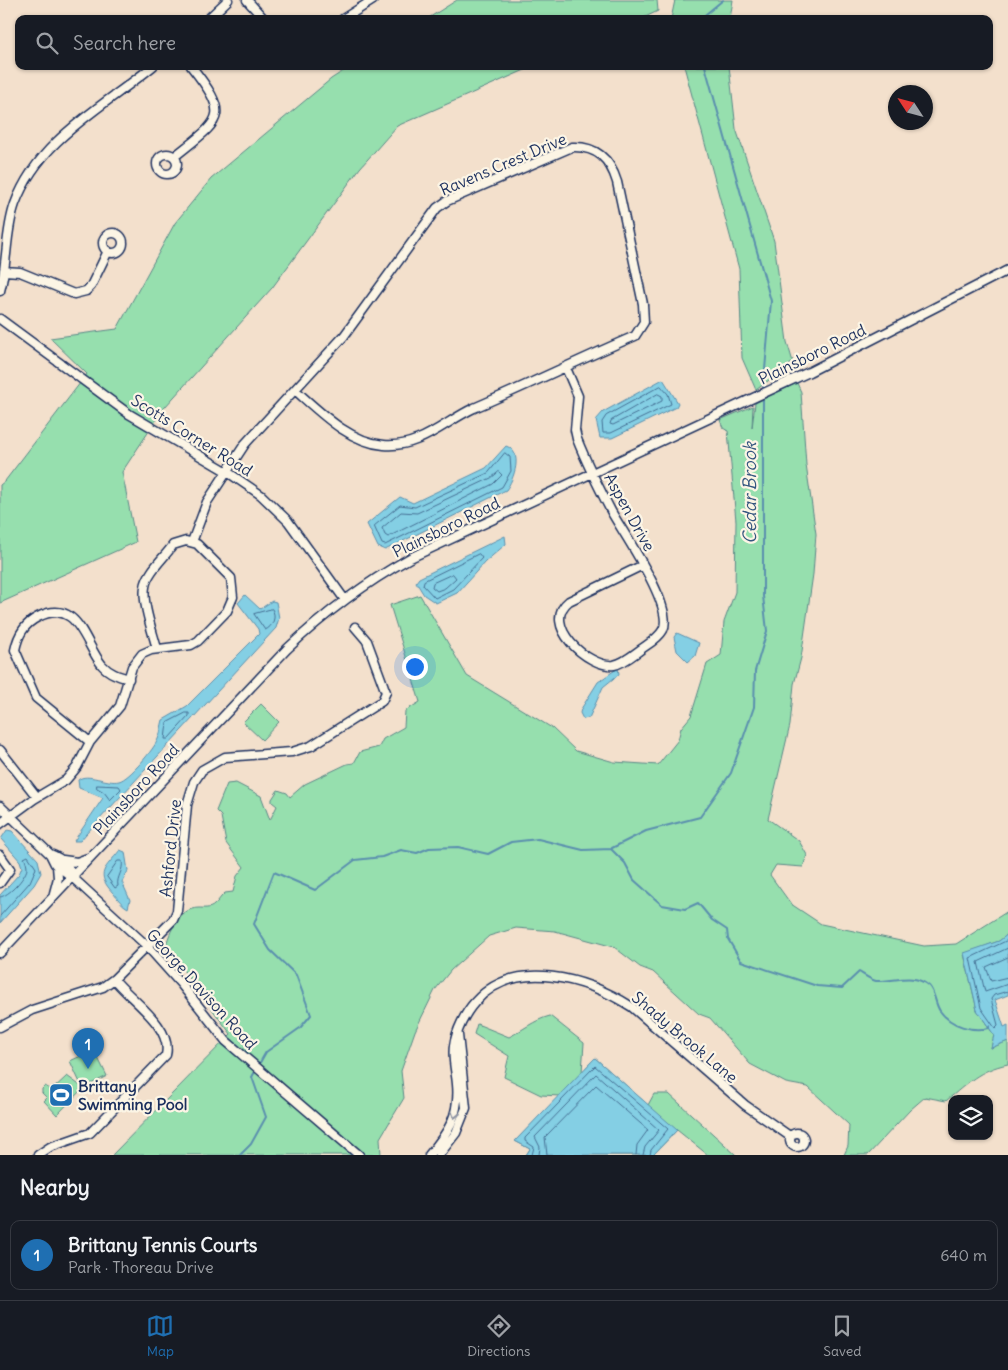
<!DOCTYPE html>
<meta charset="utf-8">
<style>
:root{--surface:#171b24;--page:#242831;--text:#f1f3f6;--muted:#9ea1a6;--line:#363941;--accent:#1f6fb2}
body{margin:0;font-family:Delius,sans-serif;background:var(--page);color:var(--text)}
.controls{position:absolute;right:15px;bottom:15px;display:grid;overflow:hidden;border-radius:10px;box-shadow:0 1px 4px #0004}
.controls button{width:45px;height:45px;display:grid;place-items:center;padding:0;border:0;border-bottom:1px solid var(--line);background:var(--surface);color:var(--text);font:25px sans-serif}
.compass{position:absolute;left:888px;top:85px;width:45px;height:45px;border-radius:50%;background:var(--surface);box-shadow:0 1px 4px #0004;rotate:306deg}
.you{position:absolute;left:414px;top:666px;width:18px;height:18px;margin:-12px;border:4px solid #fff;border-radius:50%;background:#1a73e8;box-shadow:0 0 0 8px #1a73e833}
.badge{display:grid;place-items:center;width:32px;height:32px;border-radius:50%;background:var(--accent);color:#fff;font-size:16px;font-weight:700}
.pin{position:absolute;translate:-50% -41px;filter:drop-shadow(0 1px 2px #0008)}
.pin::after{content:'';position:absolute;top:26px;width:18px;height:15px;background:inherit;clip-path:polygon(0 0,100% 0,50% 100%)}
.list{margin:0;padding:0;list-style:none}
h2{display:flex;justify-content:space-between;align-items:center;height:65px;margin:0;padding:0 20px;font-size:21px}
h2 small{font-size:16px;font-weight:400;color:var(--muted)}
.list li{display:grid;grid-template-columns:32px 1fr auto;gap:15px;align-items:center;box-sizing:border-box;height:70px;margin:0 10px 10px;padding:0 10px;border:1px solid var(--line);border-radius:10px}
.list b{display:block;font-size:19px;white-space:nowrap}
.list p{margin:0;font-size:16px;white-space:nowrap;color:var(--muted)}
.list em{font-size:16px;font-style:normal;color:var(--muted)}
.icon{flex:none;width:28px;height:28px;fill:none;stroke:currentColor;stroke-width:2;stroke-linecap:round;stroke-linejoin:round}
.map{position:relative;flex:none;width:1008px;height:1155px;overflow:hidden}
.search{position:absolute;background:var(--surface);box-shadow:0 1px 4px #0004;left:15px;right:15px;top:15px;height:55px;display:flex;align-items:center;gap:12px;box-sizing:border-box;padding:0 18px;border-radius:10px;color:var(--muted);font-size:19px}
.sheet{height:145px;background:var(--surface)}
nav{display:flex;justify-content:space-around;align-items:center;box-sizing:border-box;height:70px;border-top:1px solid var(--line);background:var(--surface);font-size:14px;color:var(--muted)}
nav a{display:grid;justify-items:center;gap:2px}
nav .on{color:var(--accent)}
.map>svg:first-child{display:block}
.green{fill:#96dfae;stroke:#588786}
.water{fill:#84cfe4;stroke:#5a8fae}
.lines{fill:none;stroke-linecap:round;stroke-linejoin:round}
.shore{stroke:#456f94;stroke-width:1}
.stream{stroke:#5a8fae;stroke-width:2}
.minor-casing{stroke:#1b2f5e;stroke-width:11}
.minor{stroke:#fcf5e5;stroke-width:8}
.oneway{stroke:#8c92a2}
.labels{text-anchor:middle;stroke-width:4.5;stroke-linejoin:round;paint-order:stroke}
.street-label{font-size:16px;fill:#1b2f5e;stroke:#fcf5e5}
.poi-label{font-size:16px;font-weight:bold;fill:#1b2f5e;stroke:#fcf5e5;text-anchor:start}
.water-label{font-size:18px;font-style:italic;fill:#355780;stroke:#fcf5e5}
</style>
<div class="map">
<svg width="1008" height="1155" viewBox="0 0 1008 1155">
<rect width="100%" height="100%" fill="#f3e0cc"/>
<filter id="ink" filterUnits="userSpaceOnUse"><feTurbulence type="fractalNoise" baseFrequency=".02" numOctaves="2"/><feDisplacementMap in="SourceGraphic" scale="10" xChannelSelector="R" yChannelSelector="G"/><feConvolveMatrix kernelMatrix="1 2 1 2 8 2 1 2 1" color-interpolation-filters="sRGB"/></filter>
<g filter="url(#ink)">
<path class="green" d="M457 0H657L658 11 641 19H427Z
M675 0H733L730 19H671Z
M351 66H534L397 126 360 168 272 288 165 407 122 472 136 542 0 603V485L5 481 87 374 50 338 117 329 175 223 211 179 331 79Z
M684 66H729L736 129 774 241 787 342 793 362 756 390 742 358 739 269Z
M797 383 801 392 806 465 816 534 813 574 801 658 794 684 790 725 768 819 799 841 807 855 803 867 776 865 770 875 791 904 821 924 924 946 956 944 1008 911V934L999 941 964 954 977 1010 994 1035 991 1048 1008 1041V1064C979 1070 968 1083 946 1101L925 1097 910 1110 868 1155H844L848 1146 849 1125 808 1087 786 1083 750 1064 710 1018 699 1014 653 972 640 967 614 947 555 931 516 928 489 936 451 970 435 990 415 1031 401 1071 404 1098 380 1138 381 1155H112L231 1034C208 1005 189 975 165 948 170 932 178 908 199 908 204 908 210 909 214 905 218 902 221 896 225 893L233 892 237 876 244 867 226 843 221 816 216 811 227 784 236 783 261 796 270 820 277 806 272 802V799L278 790 287 793 290 797 305 784 347 764 354 763 360 752 379 747 383 739 404 727 405 711 420 702 390 605 420 595 467 676 552 728 576 751 614 762 658 765 678 740 681 728 691 716 707 664 721 655 724 622 735 592 736 521 728 431 723 428 720 420 753 406 752 428 755 403Z
M261 704 279 722 262 740 243 722Z
M550 1016 584 1043 582 1072 595 1058 648 1105 654 1094H669L736 1155H708L677 1130 653 1155H526L530 1149 515 1141 560 1096 541 1095 504 1077 509 1056 474 1034 477 1024 509 1037C523 1030 534 1020 550 1016Z
M94 1050 107 1076 83 1088 57 1115 44 1101 47 1098 42 1093V1089L45 1086 52 1090 67 1076 82 1087 70 1061Z"/>
<path class="water" d="M663 379 678 403 676 407 612 438H600L596 420 603 412Z
M506 446C524 452 514 479 506 490L385 550 378 547 367 524 400 497 413 503 486 468Z
M505 536 506 544 485 562 457 593 436 603 424 595 416 582 419 578Z
M245 595 260 609 272 601 276 602 279 618 276 628 86 834 80 841H74L103 798 79 788 78 780C87 772 107 784 119 781 129 779 155 748 158 739 161 733 161 726 163 720L187 706 259 634 258 629 238 603Z
M677 633 699 643 695 656 688 662 677 651 674 637Z
M618 668 619 674 603 687 589 718 583 719 580 713 581 709 598 682Z
M7 830 12 831 38 860 41 873 34 885 0 923V895L19 874 22 867 20 861 1 839Z
M120 850 125 852 128 871 122 882 130 900 128 908C122 905 118 899 114 894 94 873 105 869 120 850Z
M1008 934V995L995 1000 1004 1027 1008 1025V1041L991 1048 994 1035 977 1010 964 953 999 941Z
M595 1058 677 1130 653 1155H526L530 1149 515 1141Z"/>
<g class="lines">
<path class="shore" d="M661 386 668 394 671 404 611 433H603L602 422 606 416Z
M658 394 662 396V401L613 425 610 424 611 421Z
M505 453 510 457 511 471 502 487 385 545 382 544 374 526 400 505 415 507 488 473Z
M499 472 502 475 493 484 388 537 385 535 382 528 401 512 417 513 491 478Z
M479 554 482 558 453 589 435 598 423 585 424 581Z
M453 574 456 578 445 588 437 591 432 587 433 583Z
M272 609C277 616 273 627 265 630L254 614Z
M186 713H189V716L168 739H165L167 723Z
M97 785 119 786 121 789 110 800 104 792 97 788Z
M118 861H122C124 871 116 877 118 886L115 888 107 877Z
M0 897C9 896 25 878 27 869 27 865 26 861 24 858L28 856 36 868 30 882 0 916
M1008 940 970 958 981 1008 995 1028 998 1025 991 999 994 995 1008 991
M1008 948 978 962 985 992 1008 984
M1008 957 986 967 991 981 1008 977
M532 1155 534 1147 525 1141V1138L595 1066 668 1129 651 1150 650 1155
M539 1155 540 1147 535 1137 596 1074 659 1130 645 1147 643 1155
M547 1155 545 1137 596 1085 648 1130 637 1145 636 1155"/>
<path class="stream" d="M700 19 723 0
M705 66 771 301 763 392
M612 848 646 831 700 817 731 773 754 707 755 671 767 631 763 596V397
M258 1066 266 1052 300 1028 311 1015 296 975 270 950 254 924 274 872 315 890 355 860 382 857 401 850 417 853 429 848 458 847 488 854 511 842 538 839 583 850 611 849 625 863 634 880 662 905 685 909 698 903 712 920 727 930 728 939 741 961 817 986 842 988 859 972C864 975 871 980 876 981 894 982 914 972 929 986 935 992 935 1004 940 1011 951 1026 972 1032 989 1028V1026
M240 1155 251 1144 266 1117 252 1077 256 1070"/>
<defs>
<path id="minor" d="M247 0 264 19
M208 19 228 0
M343 19 373 0
M157 164a10 10 0 1 1 20 0a10 10 0 1 1-20 0Z
M174 157C221 119 232 118 191 66
M103 243a10 10 0 1 1 20 0a10 10 0 1 1-20 0Z
M4 271 20 272 74 294 86 291 91 286 108 251
M0 291C8 262 5 232 15 204 39 139 102 108 153 66
M0 319 129 414 226 471 261 495 288 521 345 600
M566 368 578 396 575 430 577 439C587 464 599 488 611 511 623 533 675 607 663 630 658 639 648 644 640 650 633 655 624 663 614 665 588 668 540 624 569 601L643 565
M192 542 207 502 245 444 344 336 437 208 447 201 572 147C597 146 610 159 617 182L643 304 644 322 635 336C581 359 528 385 474 408 444 422 420 448 384 445 349 442 320 412 295 390
M90 742 36 698 15 650C18 635 24 624 38 617 78 597 84 643 102 665 109 673 118 676 129 679
M0 750 37 797
M0 806 50 854C61 858 69 864 72 877
M0 824 34 799 66 780 77 767 90 742 120 706 132 667 142 654 151 650 191 645 198 641 227 611 233 597 231 578 197 544 186 541 173 545C165 557 147 572 145 587 142 603 153 633 157 649
M50 854 55 864 72 877 147 946 181 984 226 1041 359 1155
M0 855 10 869 0 883
M63 860 77 862 88 858
M54 893 58 878 57 866
M0 953 287 649C324 614 365 583 410 558L809 372 1008 270
M0 1027 32 1010 103 987 114 979 173 920 177 911 187 805 194 782 202 770 225 757 292 752 311 746 382 701 386 692 384 687 367 641 355 627
M790 1140a7 7 0 1 1 14 0a7 7 0 1 1-14 0Z
M38 1155 50 1147 90 1133 166 1055C173 1026 129 999 114 979
M429 1155C448 1133 460 1115 457 1084 456 1072 452 1058 454 1046 456 1031 465 1013 475 1002 516 956 588 979 632 1007L745 1105 791 1137
M439 1155 456 1133 466 1108 458 1035"/>
</defs>
<use href="#minor" class="minor-casing"/>
<use href="#minor" class="minor"/>
</g>
<defs><path id="oneway-chevron" d="M-2-3.5L2.5 0L-2 3.5" fill="none" stroke-width="1.6" stroke-linecap="round" stroke-linejoin="round" transform="scale(1.25)"/></defs>
<use class="oneway" href="#oneway-chevron" transform="translate(455 1115) rotate(104)"/>
</g>
<defs>
<symbol id="stadium-square" viewBox="-11 -11 22 22"><rect x="-9" y="-9" width="18" height="18" rx="4" fill="#1f6fb2" stroke="#fcf5e5"/><path d="M0-5a6.5 5 0 1 0 0 10a6.5 5 0 1 0 0-10ZM-3.5-1.8h7v3.6h-7Z" fill="#fff"/></symbol>
</defs>
<g fill-rule="evenodd">
<use href="#stadium-square" x="47" y="1081" width="28" height="28"/>
</g>
<g class="labels">
<g class="street-label">
<text transform="translate(503 164) rotate(-23)" y="6">Ravens Crest Drive</text>
<text transform="translate(812 354) rotate(-26)" y="6">Plainsboro Road</text>
<text transform="translate(192 435) rotate(32)" y="6">Scotts Corner Road</text>
<text transform="translate(630 512) rotate(61)" y="6">Aspen Drive</text>
<text transform="translate(446 527) rotate(-26)" y="6">Plainsboro Road</text>
<text transform="translate(136 789) rotate(-47)" y="6">Plainsboro Road</text>
<text transform="translate(170 848) rotate(-84)" y="6">Ashford Drive</text>
<text transform="translate(202 989) rotate(48)" y="6">George Davison Road</text>
<text transform="translate(685 1037) rotate(40)" y="6">Shady Brook Lane</text>
</g>
<g class="poi-label">
<text x="78" y="1092">Brittany<tspan x="78" dy="18">Swimming Pool</tspan></text>
</g>
<g class="water-label">
<text transform="translate(750 493) rotate(-90)" y="6">Cedar Brook</text>
</g>
</g>
</svg>
<div class="controls">
<button><svg class="icon" aria-label="layers" viewBox="0 0 24 24"><path d="M12 4l9 5-9 5-9-5zM3 14l9 5 9-5"/></svg></button>
</div>
<svg class="compass" viewBox="-18 -18 36 36"><path d="M0-13l5 13h-10z" fill="#e53935"/><path d="M0 13l5-13h-10z" fill="#9ea1a6"/></svg>
<div class="you"></div>
<div class="pin badge" style="left:88px;top:1069px">1</div>
<div class="search"><svg class="icon" aria-label="search" viewBox="0 0 24 24"><circle cx="10" cy="10" r="6"/><path d="M15 15l6 6"/></svg>Search here</div>
</div>
<section class="sheet">
<h2>Nearby<small></small></h2>
<ul class="list">
<li><span class="badge">1</span><div><b>Brittany Tennis Courts</b><p>Park · Thoreau Drive</p></div><em>640 m</em></li>
</ul>
</section>
<nav>
<a class="on"><svg class="icon" aria-label="map" viewBox="0 0 24 24"><path d="M3 6l6-2 6 2 6-2v14l-6 2-6-2-6 2zM9 4v14M15 6v14"/></svg>Map</a>
<a><svg class="icon" aria-label="directions" viewBox="0 0 24 24"><path d="M12 3l9 9-9 9-9-9zM9 14v-3h6M13 9l2 2-2 2"/></svg>Directions</a>
<a><svg class="icon" aria-label="saved" viewBox="0 0 24 24"><path d="M7 4h10v16l-5-4-5 4z"/></svg>Saved</a>
</nav>
